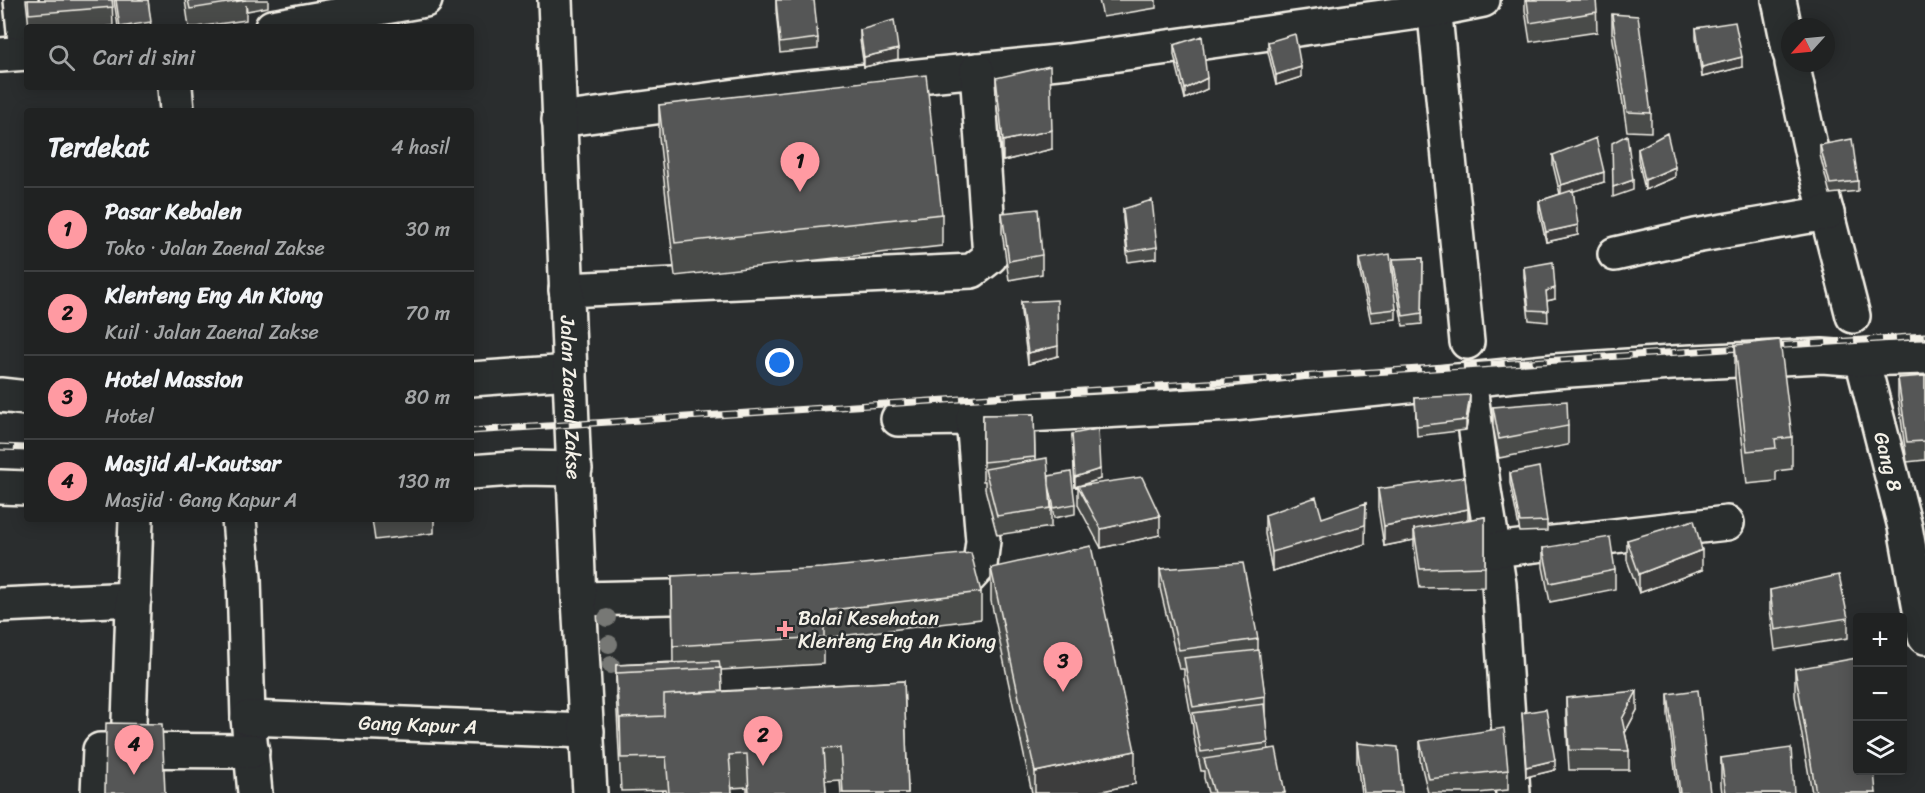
<!DOCTYPE html>
<html lang="id">
<meta charset="utf-8">
<style>
:root{--surface:#202222;--page:#2d2f2f;--text:#f1f3f6;--muted:#a2a4a5;--line:#3d3f40;--accent:#ff9aa2}
body{margin:0;font-family:Sriracha,sans-serif;background:var(--page);color:var(--text)}
.controls{position:absolute;right:18px;bottom:18px;display:grid;overflow:hidden;border-radius:6px;box-shadow:0 3px 15px #0003}
.controls button{width:54px;height:54px;display:grid;place-items:center;padding:0;border:0;border-bottom:2px solid var(--line);background:var(--surface);color:var(--text);font:30px sans-serif}
.compass{position:absolute;left:1781px;top:18px;width:54px;height:54px;border-radius:50%;background:var(--surface);box-shadow:0 3px 15px #0003;rotate:243deg}
.you{position:absolute;left:780px;top:363px;width:21px;height:21px;margin:-15px;border:4px solid #fff;border-radius:50%;background:#1a73e8;box-shadow:0 0 0 9px #1a73e833}
.badge{display:grid;place-items:center;width:39px;height:39px;border-radius:50%;background:var(--accent);color:#111;font-size:20px;font-weight:700}
.pin{position:absolute;translate:-50% -50px;filter:drop-shadow(0 2px 3px #0008)}
.pin::after{content:'';position:absolute;top:32px;width:21px;height:18px;background:inherit;clip-path:polygon(0 0,100% 0,50% 100%)}
.list{margin:0;padding:0;list-style:none}
h2{display:flex;justify-content:space-between;align-items:center;height:78px;margin:0;padding:0 24px;font-size:26px}
h2 small{font-size:20px;font-weight:400;color:var(--muted)}
.list li{display:grid;grid-template-columns:39px 1fr auto;gap:18px;align-items:center;box-sizing:border-box;height:84px;padding:0 24px;border-top:2px solid var(--line)}
.list b{display:block;font-size:22px;white-space:nowrap}
.list p{margin:0;font-size:20px;white-space:nowrap;color:var(--muted)}
.list em{font-size:20px;font-style:normal;color:var(--muted)}
.icon{flex:none;width:33px;height:33px;fill:none;stroke:currentColor;stroke-width:2;stroke-linecap:round;stroke-linejoin:round}
.map{position:relative;flex:none;width:1925px;height:793px;overflow:hidden}
.search{position:absolute;background:var(--surface);box-shadow:0 3px 15px #0003;left:24px;top:24px;width:450px;height:66px;display:flex;align-items:center;gap:15px;box-sizing:border-box;padding:0 21px;border-radius:6px;color:var(--muted);font-size:22px}
.panel{position:absolute;background:var(--surface);box-shadow:0 3px 15px #0003;left:24px;top:108px;width:450px;height:414px;border-radius:6px}
.map>svg:first-child{display:block}
.lines{fill:none;stroke-linecap:round;stroke-linejoin:round}
.minor-casing{stroke:#f4f1e8;stroke-width:38}
.primary-casing{stroke:#f4f1e8;stroke-width:38}
.minor{stroke:#2a2d2e;stroke-width:33}
.primary{stroke:#2a2d2e;stroke-width:33}
.rail-casing{stroke:#f4f1e8;stroke-width:7}
.rail{stroke:#2a2d2e;stroke-width:4.5;stroke-dasharray:14;stroke-linecap:butt}
.tree{fill:#777875}
.wall{fill:#494b4a;stroke:#f4f1e8;stroke-width:1.5}
.shaded-wall{fill:#3c3d3c;stroke:#f4f1e8;stroke-width:1.5}
.building{fill:#555756;stroke:#f4f1e8;stroke-width:1.5}
.poi-dot{fill:#ff9aa2;stroke:#2a2d2e;stroke-width:2}
.labels{text-anchor:middle;stroke-width:5;stroke-linejoin:round;paint-order:stroke}
.street-label{font-size:20px;fill:#f4f1e8;stroke:#2a2d2e}
.poi-label{font-size:20px;fill:#f4f1e8;stroke:#2a2d2e;text-anchor:start}
</style>
<div class="map">
<svg width="1925" height="793" viewBox="0 0 1925 793">
<rect width="100%" height="100%" fill="#2a2d2e"/>
<filter id="ink" filterUnits="userSpaceOnUse"><feTurbulence type="fractalNoise" baseFrequency=".0167" numOctaves="2"/><feDisplacementMap in="SourceGraphic" scale="12" xChannelSelector="R" yChannelSelector="G"/><feConvolveMatrix kernelMatrix="1 2 1 2 8 2 1 2 1" color-interpolation-filters="sRGB"/></filter>
<g filter="url(#ink)">
<g class="lines">
<defs>
<g id="minor">
<path d="M21 0 26 53"/>
<path d="M1432 0 1435 15 1467 342"/>
<path d="M1779 0 1790 54"/>
<path d="M272 27 425 0"/>
<path d="M0 55 27 53"/>
<path d="M1792 63 1814 164 1853 316"/>
<path d="M175 87 177 111"/>
<path d="M559 120 788 89 1068 61 1433 10 1483 0"/>
<path d="M1615 254 1695 236 1827 213"/>
<path d="M566 290 972 271 990 257 977 70"/>
<path id="s1" d="M1862 359 1905 527 1925 637"/>
<path d="M471 379 570 372"/>
<path d="M1469 379 1484 491 1499 584 1513 793"/>
<path d="M0 395 27 398"/>
<path d="M898 419 973 418 1232 404 1555 371 1672 363 1822 356 1862 359 1925 357"/>
<path d="M471 472 525 468 575 469"/>
<path d="M0 487 27 488"/>
<path d="M239 519 244 578 248 718 255 793"/>
<path d="M1493 550 1727 523"/>
<path d="M934 580 969 577 980 565 983 541 973 418"/>
<path d="M579 599 718 596"/>
<path d="M0 605 134 599"/>
<path id="s2" d="M248 718 587 731"/>
<path d="M128 751 136 519"/>
<path d="M98 793 100 750 252 751"/>
</g>
<g id="primary">
<path id="s3" d="M555 0 579 599 590 793"/>
</g>
</defs>
<use href="#minor" class="minor-casing"/>
<use href="#primary" class="primary-casing"/>
<use href="#minor" class="minor"/>
<use href="#primary" class="primary"/>
<defs>
<path id="rail" d="M471 431 1925 336
M0 447 27 448"/>
</defs>
<use href="#rail" class="rail-casing"/>
<use href="#rail" class="rail"/>
</g>
<g class="tree">
<circle cx="607" cy="618" r="9"/>
<circle cx="609" cy="644" r="9"/>
<circle cx="611" cy="665" r="9"/>
</g>
<path class="wall" d="M26 0H112L113 26 103 27H29Z
M114 0H148L151 27H118Z
M185 0H268V7L247 11 246 5V20L197 27H189Z
M776 0 818 38V49L780 53 776 10Z
M1099 0H1156V8L1103 17Z
M1525 0H1596L1597 32 1530 42 1525 10Z
M1612 14 1651 113V132L1627 131 1612 33Z
M1696 28 1742 67 1702 77 1696 38Z
M860 30 898 59 864 67 860 40Z
M1268 42 1301 77 1276 85 1268 52Z
M1174 45 1207 89 1185 99 1174 55Z
M996 78 1052 149 1003 161 996 97Z
M659 105 942 214V246L675 276 659 137Z
M1820 145 1858 181V191L1830 194 1820 155Z
M1638 149 1675 177 1645 190 1638 159Z
M1553 155 1604 182 1573 191 1578 235 1546 242 1539 211V201L1560 194 1553 165Z
M1123 209 1157 247V258L1128 262 1123 219Z
M1002 213 1042 255V274L1009 280 1002 232Z
M1423 258 1422 324 1403 326 1393 270V259Z
M1359 259 1396 309V319L1371 322 1359 269Z
M1524 267 1555 299 1547 301 1548 322 1529 320 1524 277Z
M1021 302 1058 356 1028 364 1021 312Z
M1735 345 1792 437V469L1776 471V481L1747 484 1735 377Z
M1925 376V460L1907 462 1898 397V378Z
M1415 398 1470 405 1466 430 1417 436Z
M1493 407 1568 426V445L1499 458 1493 426Z
M1034 414 1035 460 1049 476 1075 504V514L1054 518 1051 501V527L997 535 985 489V481H983V415Z
M1072 434 1100 479 1082 485 1160 535 1101 548 1078 505V486L1075 487Z
M1510 473 1547 521V531L1520 532 1510 483Z
M1378 489 1468 520 1485 517V587L1420 588 1414 548V540L1384 546 1378 508Z
M1265 515 1322 518 1365 544 1272 571 1265 534Z
M372 519H434V533L375 540Z
M1627 540 1702 570 1639 593 1627 560Z
M1543 548 1615 570V589L1550 602 1543 567Z
M991 568 1135 784 1093 793H1032L991 601Z
M1160 569 1258 639V650L1265 696V713L1268 749 1285 793H1208L1204 778V771H1201L1193 733V727L1184 678V669H1179L1160 588Z
M672 576 981 592V619L824 638V664L721 670 722 691 904 681 908 793H841L840 780 825 781 826 793H747V787L731 788 732 793H667L666 790 621 791 616 692V665L673 662Z
M1770 590 1848 618V638L1775 650 1770 609Z
M1795 669 1876 793H1812L1795 696Z
M1668 694 1710 793H1678L1668 714Z
M1566 698 1637 710 1625 733 1629 751V770H1569L1566 718Z
M1522 713 1555 770 1526 777Z
M1420 741 1508 770V790L1478 793H1428L1420 760Z
M1357 743 1402 793H1361L1357 762Z
M1721 758 1794 793H1722L1721 785Z"/>
<path class="shaded-wall" d="M898 49V59L864 67V57Z
M1742 57V67L1702 77V67Z
M1301 67V77L1276 85V75Z
M1207 78V89L1185 99V89Z
M1052 130V149L1003 161V141Z
M1675 167V177L1645 190V180Z
M1604 172V182L1561 195V185Z
M1633 180V190L1613 197V187Z
M1578 225V235L1546 242V232Z
M1555 288V299L1546 301V291Z
M1058 346V356L1028 364V353Z
M1470 395V405L1466 430V420Z
M1100 469V479L1075 487V477Z
M1366 503 1365 544 1272 571V552Z
M1468 509V528L1414 529V540L1384 546V526Z
M1160 516V535L1101 548V529Z
M1702 550V570L1639 593V574Z
M1637 691V710L1622 738V719Z
M1135 751V784L1093 793H1035V772Z
M1555 760V770L1526 777V767Z"/>
<path class="building" d="M28 0H112L113 7 29 14Z
M116 0H148L151 22 120 27Z
M188 0H246L190 9Z
M776 0H814L818 38 780 43Z
M1527 0H1596L1597 12 1530 23Z
M1612 14 1638 16 1651 113 1627 112Z
M894 20 898 49 864 57 860 30Z
M1735 22 1742 57 1702 67 1696 28Z
M1295 34 1301 67 1276 75 1268 42Z
M1202 36 1207 78 1185 89 1174 45Z
M1050 66 1052 130 1003 141 996 78Z
M926 75 942 214 675 243 659 105Z
M1667 133 1675 167 1645 180 1638 149Z
M1627 135 1633 180 1613 187 1612 143Z
M1596 138 1604 172 1561 185 1553 155Z
M1852 139 1858 181 1830 184 1820 145Z
M1573 190 1578 225 1546 232 1539 201Z
M1152 200 1157 247 1128 252 1123 209Z
M1038 209 1042 255 1009 261 1002 213Z
M1390 254 1396 309 1371 312 1359 259Z
M1423 258 1422 313 1403 316 1393 259Z
M1553 262 1555 288 1546 291 1548 311 1529 310 1524 267Z
M1057 300 1058 346 1028 353 1021 302Z
M1780 340 1792 437 1775 439 1776 448 1747 451 1735 345Z
M1925 376V441L1907 442 1898 378Z
M1470 395 1466 420 1417 426 1415 398Z
M1567 401 1568 426 1499 439 1493 407Z
M1034 414 1035 457 983 462V415Z
M1098 429 1100 469 1075 477 1072 434Z
M1047 458 1051 508 997 516 985 469Z
M1539 467 1547 521 1520 522 1510 473Z
M1071 472 1075 504 1054 508 1049 485V476Z
M1142 477 1160 516 1101 529 1078 486Z
M1465 477 1468 509 1384 526 1378 489Z
M1316 497 1322 518 1366 503 1365 525 1272 552 1265 515Z
M1485 517V567L1420 569 1414 529Z
M1694 520 1702 550 1639 574 1627 540Z
M1610 537 1615 570 1550 583 1543 548Z
M1091 546 1135 751 1035 772 991 568Z
M971 553 981 592 824 611V637L673 646 672 576 823 568Z
M1243 563 1258 639 1179 650 1160 569Z
M1839 575 1848 618 1775 630 1770 590Z
M1259 650 1265 696 1193 707 1184 658Z
M1857 658V771H1874L1876 793H1816L1795 669Z
M719 661 720 668 616 673V682V665Z
M721 668 722 691 664 695V716L620 718V731L616 673Z
M904 681 908 793H843L840 748 823 749 826 793H749L747 754 729 755 732 793H669L666 757 621 758 620 718 664 716V695Z
M1698 690 1710 793H1680L1668 694Z
M1637 691 1622 719 1629 751 1569 750 1566 698Z
M1264 704 1268 743 1201 752 1193 713Z
M1546 709 1555 760 1526 767 1522 713Z
M106 723 162 724 165 793H105Z
M1504 728 1508 770 1429 779 1420 741Z
M1357 743 1398 747 1402 793H1364Z
M1276 748 1285 793H1214L1204 759Z
M1791 748 1794 793H1726L1721 758Z"/>
</g>
<path class="poi-dot" d="M782 620h6v6h6v6h-6v6h-6v-6h-6v-6h6z"/>
<g class="labels">
<g class="street-label">
<text dy="7" stroke="none"><textPath href="#s3" startOffset="398">Jalan Zaenal Zakse</textPath></text>
<text dy="7" stroke="none"><textPath href="#s1" startOffset="106">Gang 8</textPath></text>
<text dy="7" stroke="none"><textPath href="#s2" startOffset="170">Gang Kapur A</textPath></text>
</g>
<g class="poi-label">
<text x="798" y="625">Balai Kesehatan<tspan x="798" dy="23">Klenteng Eng An Kiong</tspan></text>
</g>
</g>
</svg>
<div class="controls">
<button>+</button>
<button>−</button>
<button><svg class="icon" aria-label="layers" viewBox="0 0 24 24"><path d="M12 4l9 5-9 5-9-5zM3 14l9 5 9-5"/></svg></button>
</div>
<svg class="compass" viewBox="-18 -18 36 36"><path d="M0-13l5 13h-10z" fill="#e53935"/><path d="M0 13l5-13h-10z" fill="#a2a4a5"/></svg>
<div class="you"></div>
<div class="pin badge" style="left:800px;top:192px">1</div>
<div class="pin badge" style="left:763px;top:766px">2</div>
<div class="pin badge" style="left:1063px;top:692px">3</div>
<div class="pin badge" style="left:134px;top:775px">4</div>
<div class="search"><svg class="icon" aria-label="search" viewBox="0 0 24 24"><circle cx="10" cy="10" r="6"/><path d="M15 15l6 6"/></svg>Cari di sini</div>
<section class="panel">
<h2>Terdekat<small>4 hasil</small></h2>
<ul class="list">
<li><span class="badge">1</span><div><b>Pasar Kebalen</b><p>Toko · Jalan Zaenal Zakse</p></div><em>30 m</em></li>
<li><span class="badge">2</span><div><b>Klenteng Eng An Kiong</b><p>Kuil · Jalan Zaenal Zakse</p></div><em>70 m</em></li>
<li><span class="badge">3</span><div><b>Hotel Massion</b><p>Hotel</p></div><em>80 m</em></li>
<li><span class="badge">4</span><div><b>Masjid Al-Kautsar</b><p>Masjid · Gang Kapur A</p></div><em>130 m</em></li>
</ul>
</section>
</div>
